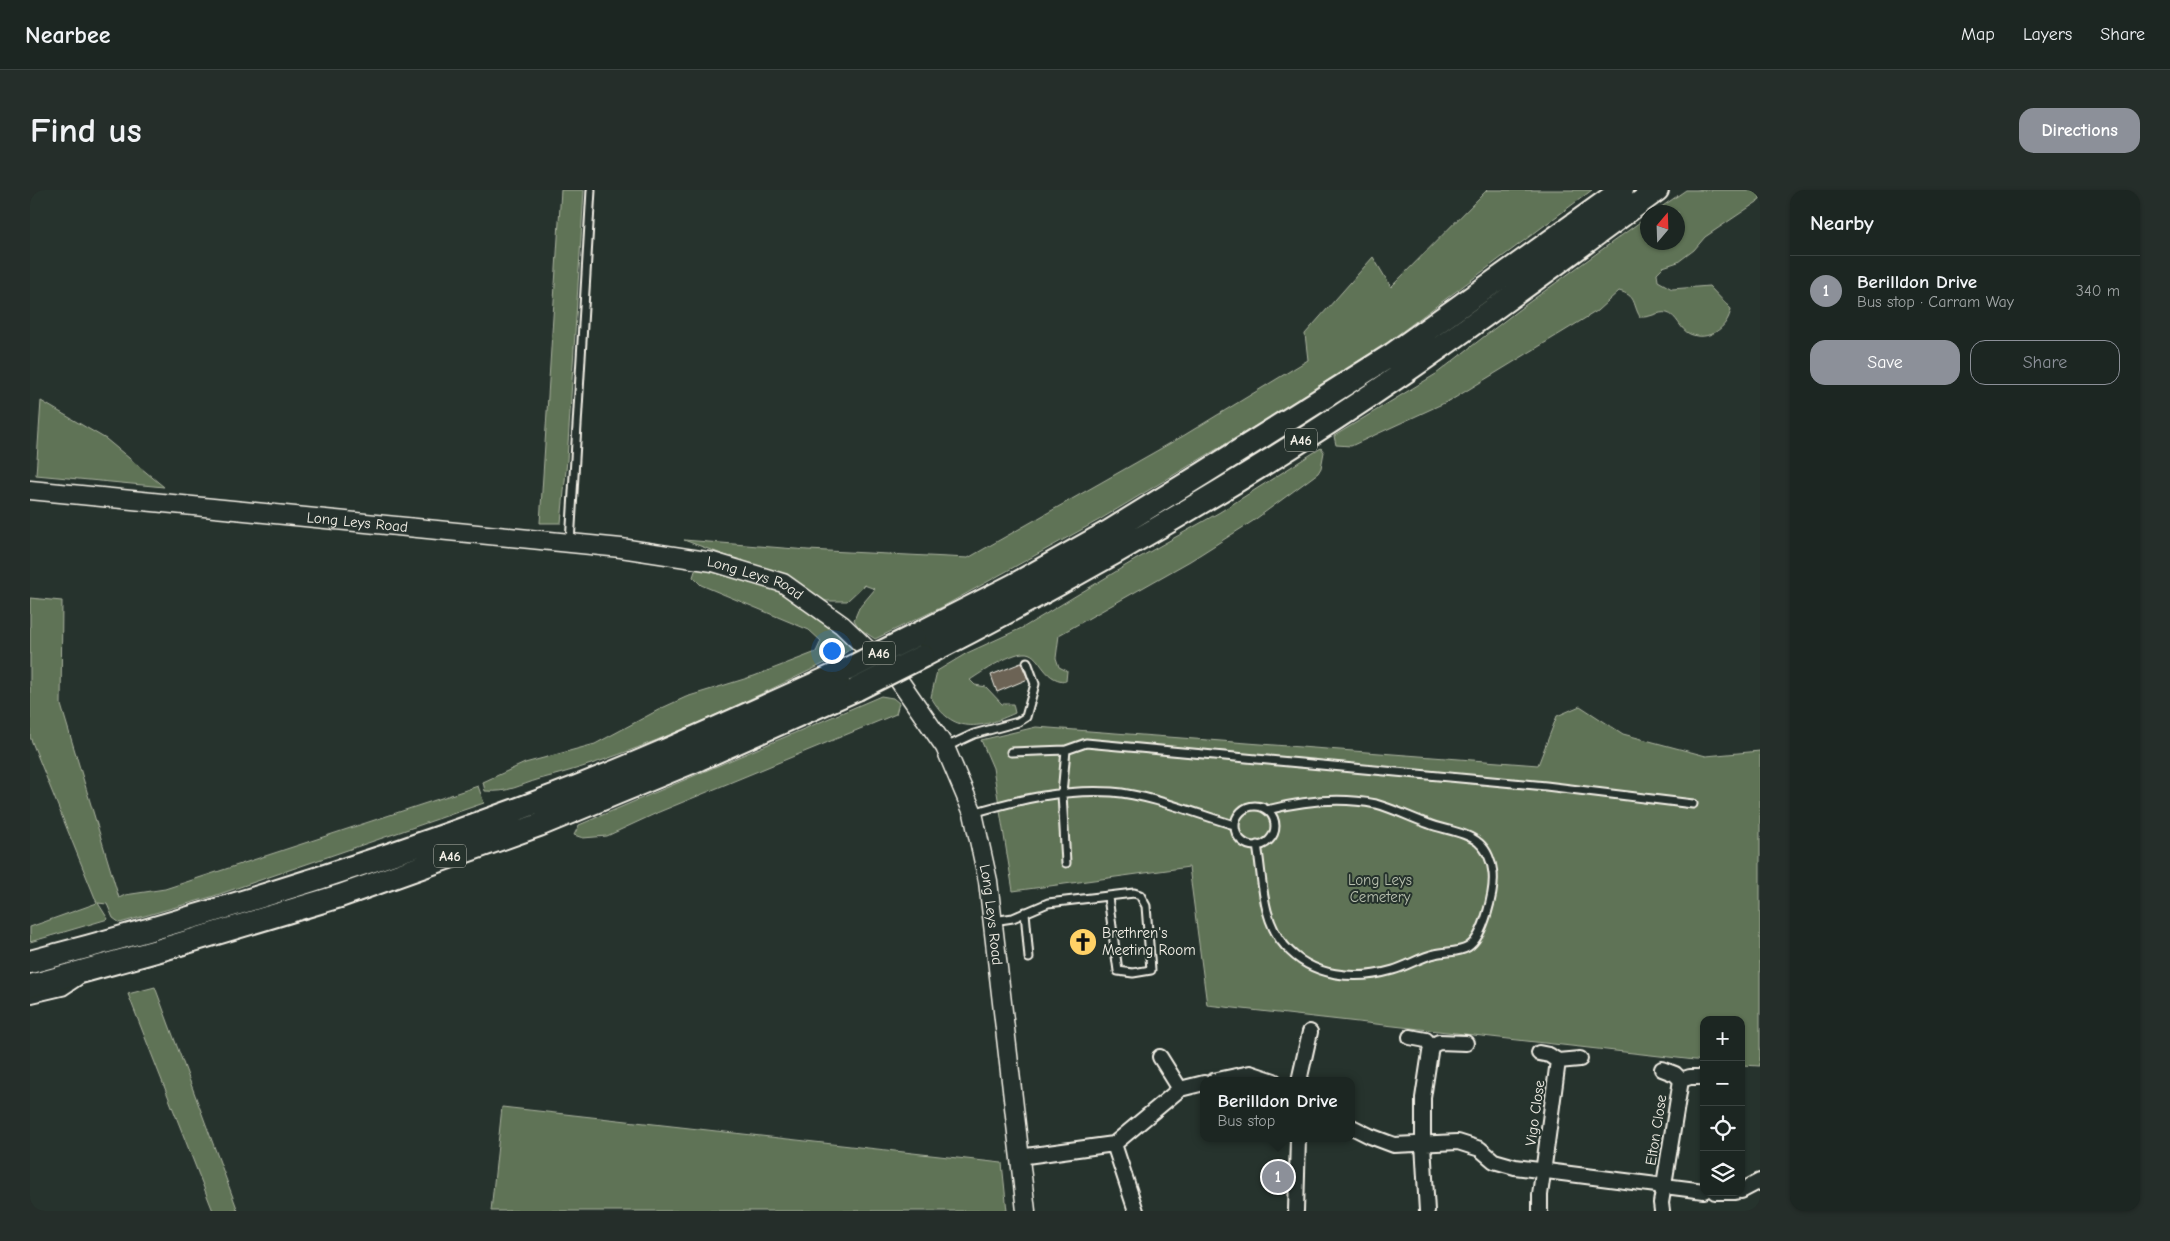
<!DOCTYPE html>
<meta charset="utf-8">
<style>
:root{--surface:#1c2622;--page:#252e2a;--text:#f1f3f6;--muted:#a0a5a5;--line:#3a4340;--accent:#8c9099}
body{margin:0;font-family:"Comic Neue",sans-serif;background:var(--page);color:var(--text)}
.controls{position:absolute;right:15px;bottom:15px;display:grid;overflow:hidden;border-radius:10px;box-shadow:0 1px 4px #0004}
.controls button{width:45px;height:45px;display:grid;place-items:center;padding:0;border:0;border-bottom:1px solid var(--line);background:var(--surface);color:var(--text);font:25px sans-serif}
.compass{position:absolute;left:1610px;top:15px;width:45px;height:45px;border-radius:50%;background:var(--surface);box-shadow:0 1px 4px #0004;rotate:19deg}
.you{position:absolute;left:801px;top:460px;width:18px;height:18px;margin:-12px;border:4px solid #fff;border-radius:50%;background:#1a73e8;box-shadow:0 0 0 8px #1a73e833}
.badge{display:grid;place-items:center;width:32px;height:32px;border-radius:50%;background:var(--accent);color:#fff;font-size:16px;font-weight:700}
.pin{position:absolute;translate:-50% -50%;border:2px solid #fff;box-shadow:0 1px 5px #0006}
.popup{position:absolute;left:1170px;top:887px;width:155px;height:65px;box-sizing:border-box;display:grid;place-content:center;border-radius:10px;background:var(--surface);filter:drop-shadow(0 1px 4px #0005);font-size:16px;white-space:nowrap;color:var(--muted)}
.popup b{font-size:19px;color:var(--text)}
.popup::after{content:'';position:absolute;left:50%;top:100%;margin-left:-10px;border:10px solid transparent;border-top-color:var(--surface)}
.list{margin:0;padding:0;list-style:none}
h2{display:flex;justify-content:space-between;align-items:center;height:65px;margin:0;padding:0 20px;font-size:21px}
h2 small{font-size:16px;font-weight:400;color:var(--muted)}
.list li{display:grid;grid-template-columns:32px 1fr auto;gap:15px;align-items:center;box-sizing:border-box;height:70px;padding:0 20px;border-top:1px solid var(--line)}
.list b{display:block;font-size:19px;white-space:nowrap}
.list p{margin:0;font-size:16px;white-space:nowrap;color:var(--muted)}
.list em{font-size:16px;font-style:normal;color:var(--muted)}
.actions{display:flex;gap:10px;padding:15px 20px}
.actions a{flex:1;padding:11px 0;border:1px solid var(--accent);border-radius:15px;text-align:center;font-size:18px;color:var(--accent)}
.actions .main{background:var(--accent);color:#fff}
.icon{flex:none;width:28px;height:28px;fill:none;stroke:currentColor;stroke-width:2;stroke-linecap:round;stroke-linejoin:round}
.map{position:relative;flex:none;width:1730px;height:1021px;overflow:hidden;border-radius:15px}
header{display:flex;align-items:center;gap:30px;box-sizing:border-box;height:70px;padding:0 25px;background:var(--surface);border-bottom:1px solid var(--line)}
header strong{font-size:24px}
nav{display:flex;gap:28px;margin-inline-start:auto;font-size:18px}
.intro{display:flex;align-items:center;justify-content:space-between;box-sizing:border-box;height:120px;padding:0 30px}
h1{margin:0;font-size:35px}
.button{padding:12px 22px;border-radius:15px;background:var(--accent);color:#fff;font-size:18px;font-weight:700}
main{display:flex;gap:30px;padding:0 30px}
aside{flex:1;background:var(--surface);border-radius:15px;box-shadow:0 1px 4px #0004}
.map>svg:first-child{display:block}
.green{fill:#5f7356;stroke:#aab29f}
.building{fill:#6c6355;stroke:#f4f1e8}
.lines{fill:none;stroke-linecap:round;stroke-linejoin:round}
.service-casing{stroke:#f4f1e8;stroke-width:11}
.minor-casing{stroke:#f4f1e8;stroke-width:18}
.tertiary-casing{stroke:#f4f1e8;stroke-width:21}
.trunk-casing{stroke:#f4f1e8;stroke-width:26}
.service{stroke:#26332d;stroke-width:7}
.minor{stroke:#26332d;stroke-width:14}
.tertiary{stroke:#26332d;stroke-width:18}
.trunk{stroke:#26332d;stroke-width:22}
.trunk-bridge-casing{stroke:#f4f1e8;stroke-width:26;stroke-linecap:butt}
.trunk-bridge{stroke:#26332d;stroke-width:22}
.labels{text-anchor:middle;stroke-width:4;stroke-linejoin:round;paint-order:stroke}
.shield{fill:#26332d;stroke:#b6b8b0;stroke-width:1}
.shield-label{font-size:14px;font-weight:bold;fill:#f4f1e8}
.street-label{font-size:15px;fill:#f4f1e8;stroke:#26332d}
.park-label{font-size:15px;fill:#b8bfae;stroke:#26332d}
.poi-label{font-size:15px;fill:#f4f1e8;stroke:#26332d;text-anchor:start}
</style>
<header>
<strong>Nearbee</strong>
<nav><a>Map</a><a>Layers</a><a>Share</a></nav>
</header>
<div class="intro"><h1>Find us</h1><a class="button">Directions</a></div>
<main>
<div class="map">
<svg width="1730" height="1021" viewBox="0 0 1730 1021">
<rect width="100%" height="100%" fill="#26332d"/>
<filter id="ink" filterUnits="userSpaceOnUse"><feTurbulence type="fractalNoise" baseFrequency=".02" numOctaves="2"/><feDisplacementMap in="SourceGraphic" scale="10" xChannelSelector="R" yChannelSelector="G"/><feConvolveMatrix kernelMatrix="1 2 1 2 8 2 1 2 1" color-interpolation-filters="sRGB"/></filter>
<g filter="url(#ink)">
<path class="green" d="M531 0H554L537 270 531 333H510Z
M1457 0H1562L1358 152 1237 229 1069 330 912 417 845 449 829 438 824 430 829 418 845 399 834 395 817 411H792L748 385 654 350 778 360 938 368 1153 246 1278 170 1275 144 1343 67 1361 97Z
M1656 0H1730V10L1675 47 1664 60 1648 72 1633 77 1627 83 1628 91 1642 99 1679 96 1701 119C1698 138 1678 152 1660 144 1650 140 1647 125 1637 123 1628 121 1621 128 1610 127 1602 113 1607 106 1589 101L1567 121 1423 209 1321 256 1306 255 1304 246 1406 184 1487 121 1617 27 1618 52H1648V22H1624Z
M11 211 76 249 134 297 6 285Z
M1291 258 1294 262 1291 278 1288 283 1223 331 1160 371 1029 445 1026 468 1029 477 1037 481 1036 491C1011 491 1011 461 993 463 979 464 952 482 940 490L945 495 956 497 972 514H983L985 523C951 539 922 545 901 507L907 481 937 463 994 437 1105 370 1190 322Z
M666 378 684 381 750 402 823 452 822 458 812 465C714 512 616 562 510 589 489 595 479 603 455 601L453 592 495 573 565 554 632 518 656 507 724 486 786 462 791 451 779 440 671 395 663 387Z
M0 408 32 411 31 515 89 708 95 705 135 699 448 596 454 613 181 707 90 733 83 728 77 714 68 713 78 729 0 752V737L67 713 0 547Z
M851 506 863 508 869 513 866 524 629 622 577 646 553 648 544 645 549 635Z
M1550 516 1593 544 1676 566 1730 561V876L1711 875V830H1674V871L1177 815 1159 677 983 701 963 578 951 550 1006 537 1508 575 1527 526Z
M125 797 208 1021H183L98 804Z
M472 917 972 973 977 1021H461Z"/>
<path class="building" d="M991 473 998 489 967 502 961 485Z"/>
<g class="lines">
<defs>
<path id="service" d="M540 353 561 0
M916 557 944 544 988 532 996 527 1005 494 997 472
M1036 560 1056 553 1516 596 1663 614
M981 562 1036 560 1032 604 1036 673
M1205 636a20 20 0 1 1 40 0a20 20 0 1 1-40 0Z
M943 623C989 609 1034 599 1082 602 1121 605 1167 624 1204 635
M1227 655C1233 688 1231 730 1255 756 1282 787 1325 791 1363 780 1377 776 1391 767 1405 764 1417 761 1428 763 1438 757 1454 747 1465 700 1463 683 1462 672 1457 660 1449 653 1437 642 1414 640 1399 634 1382 628 1364 619 1346 614 1311 607 1272 611 1237 620
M995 722 999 768
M963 731 983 728 1018 713 1104 703 1110 705 1116 716 1121 780 1103 783 1088 781 1078 707
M0 809 34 801 49 791"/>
<path id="minor" d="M1380 847 1396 850 1401 856
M1401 856 1409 852 1436 853
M1509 863 1519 865 1528 871
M1130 867 1150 899
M1528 871 1550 869
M1632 879 1645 884 1651 890
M1651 890 1660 887H1674
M1183 891 1220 883 1244 891
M1269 891 1280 842
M1322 937 1340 946 1364 955 1428 952 1450 959 1464 971 1485 977 1674 1001
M1084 954 1106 1021
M989 967 1084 954 1150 899 1174 893
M1711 1001 1730 991
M1685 1002H1705
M1266 1021 1268 948
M1397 1021 1393 954V908L1401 856
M1510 1021V1005L1528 871
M1632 1021 1631 1013 1651 890"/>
<g id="tertiary">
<path id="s1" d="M0 300 591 358 683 372 753 393 812 435 868 489 915 557 943 623 958 691 996 1021"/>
</g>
<path id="trunk" d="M884 446 984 395 1080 341 1174 283 1363 164 1592 0
M893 466C1059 381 1222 287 1375 182 1461 123 1543 61 1627 0
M0 772C170 728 338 675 502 614 609 575 711 527 814 481
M0 796 130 760 310 706 509 635 669 569 827 499"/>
</defs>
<use href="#service" class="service-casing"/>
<use href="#minor" class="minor-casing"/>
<use href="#tertiary" class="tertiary-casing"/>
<use href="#trunk" class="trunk-casing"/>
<use href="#service" class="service"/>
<use href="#minor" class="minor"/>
<use href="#tertiary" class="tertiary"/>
<use href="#trunk" class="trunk"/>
<defs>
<path id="trunk-bridge" d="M814 481 884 446
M827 499 893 466"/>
</defs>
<use href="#trunk-bridge" class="trunk-bridge-casing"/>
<use href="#trunk-bridge" class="trunk-bridge"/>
</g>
</g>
<defs>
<symbol id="church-disc" viewBox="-11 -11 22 22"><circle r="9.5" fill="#ffd166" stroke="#26332d"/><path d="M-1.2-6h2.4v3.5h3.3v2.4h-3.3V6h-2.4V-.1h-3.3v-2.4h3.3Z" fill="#111"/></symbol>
</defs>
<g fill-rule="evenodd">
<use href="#church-disc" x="1037" y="736" width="32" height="32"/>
</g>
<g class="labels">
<g class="shield">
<rect x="1255" y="238.5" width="32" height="23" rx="4"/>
<rect x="833" y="451.5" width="32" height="23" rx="4"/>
<rect x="404" y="654.5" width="32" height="23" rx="4"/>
</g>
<g class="shield-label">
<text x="1271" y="255">A46</text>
<text x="849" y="468">A46</text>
<text x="420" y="671">A46</text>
</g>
<g class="street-label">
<text dy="5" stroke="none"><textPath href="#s1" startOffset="329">Long Leys Road</textPath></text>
<text dy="5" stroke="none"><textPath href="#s1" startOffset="732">Long Leys Road</textPath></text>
<text dy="5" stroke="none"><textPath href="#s1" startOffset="1168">Long Leys Road</textPath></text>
<text transform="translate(1505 923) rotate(-82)" y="5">Vigo Close</text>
<text transform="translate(1626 940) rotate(-81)" y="5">Elton Close</text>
</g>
<g class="park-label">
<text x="1350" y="695">Long Leys<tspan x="1350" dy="17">Cemetery</tspan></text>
</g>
<g class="poi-label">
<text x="1072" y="748">Brethren's<tspan x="1072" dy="17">Meeting Room</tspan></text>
</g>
</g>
</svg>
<div class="controls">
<button>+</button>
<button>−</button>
<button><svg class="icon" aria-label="locate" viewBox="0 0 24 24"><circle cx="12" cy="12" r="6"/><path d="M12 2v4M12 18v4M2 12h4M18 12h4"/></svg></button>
<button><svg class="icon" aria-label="layers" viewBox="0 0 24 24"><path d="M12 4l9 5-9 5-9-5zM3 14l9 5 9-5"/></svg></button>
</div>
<svg class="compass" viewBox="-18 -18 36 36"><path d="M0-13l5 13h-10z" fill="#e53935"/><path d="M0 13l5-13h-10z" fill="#a0a5a5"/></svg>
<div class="you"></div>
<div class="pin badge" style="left:1248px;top:987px">1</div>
<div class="popup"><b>Berilldon Drive</b>Bus stop</div>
</div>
<aside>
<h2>Nearby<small></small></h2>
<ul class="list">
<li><span class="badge">1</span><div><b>Berilldon Drive</b><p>Bus stop · Carram Way</p></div><em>340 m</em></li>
</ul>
<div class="actions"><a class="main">Save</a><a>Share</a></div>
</aside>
</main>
